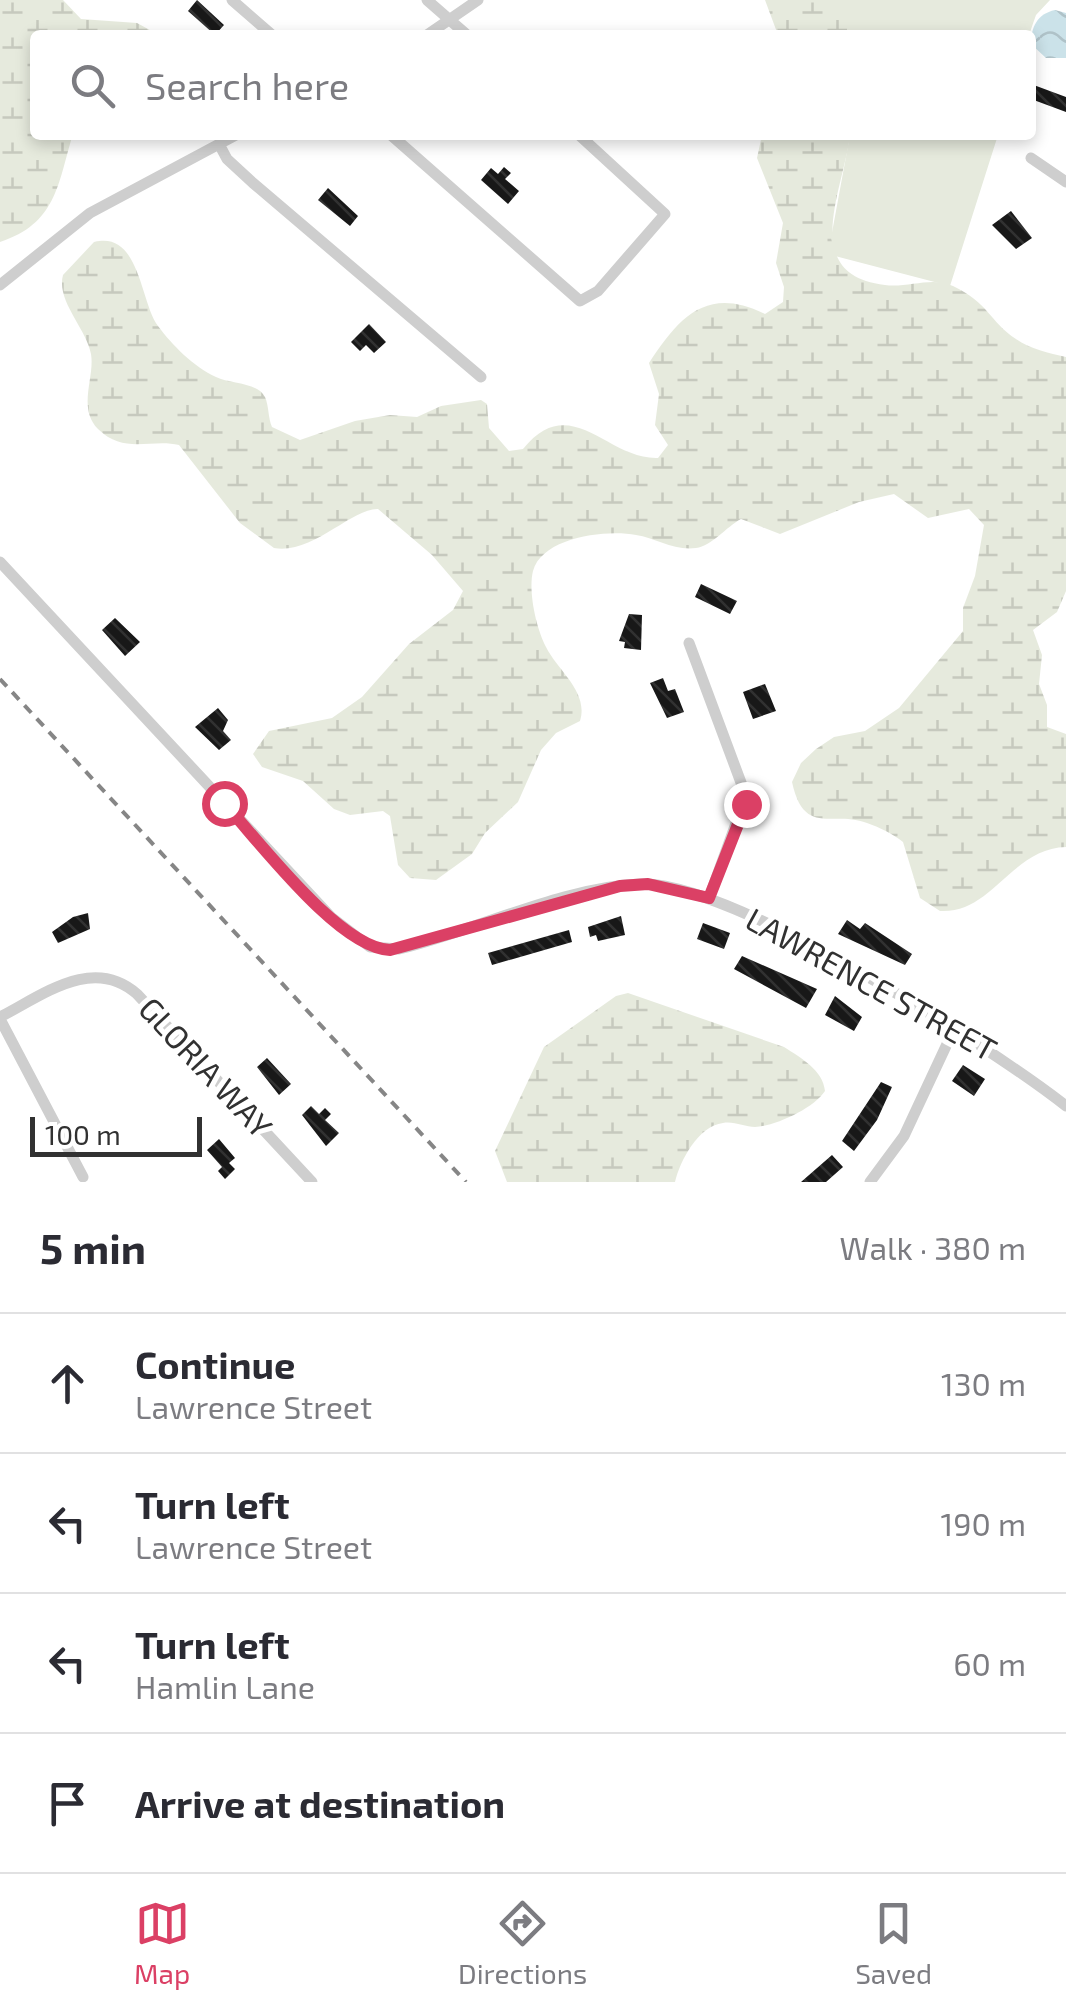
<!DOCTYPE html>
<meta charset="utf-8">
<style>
:root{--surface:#fff;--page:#f2f2f3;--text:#2b2b33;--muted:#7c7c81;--line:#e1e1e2;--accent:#db4065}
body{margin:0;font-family:"Exo 2",sans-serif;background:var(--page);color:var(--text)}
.scale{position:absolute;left:30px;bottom:25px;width:172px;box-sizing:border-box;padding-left:10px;border:5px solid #313131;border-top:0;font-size:28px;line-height:35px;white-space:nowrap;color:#313131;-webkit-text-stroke:8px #fff;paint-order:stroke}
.stop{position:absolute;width:30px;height:30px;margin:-22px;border:8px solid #db4065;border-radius:50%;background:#fff}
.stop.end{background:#db4065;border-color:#fff;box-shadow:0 2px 10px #0008}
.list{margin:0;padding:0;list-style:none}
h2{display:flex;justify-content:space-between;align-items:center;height:130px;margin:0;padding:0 40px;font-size:42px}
h2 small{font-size:32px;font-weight:400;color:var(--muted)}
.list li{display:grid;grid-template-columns:65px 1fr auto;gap:30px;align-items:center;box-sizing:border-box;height:140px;padding:0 40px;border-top:2px solid var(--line)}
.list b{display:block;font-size:38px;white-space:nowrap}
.list p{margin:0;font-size:32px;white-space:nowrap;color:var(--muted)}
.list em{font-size:32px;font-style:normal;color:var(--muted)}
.icon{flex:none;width:55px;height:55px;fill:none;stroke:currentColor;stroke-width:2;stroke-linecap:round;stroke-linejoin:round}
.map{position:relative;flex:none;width:1066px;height:1182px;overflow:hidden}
.search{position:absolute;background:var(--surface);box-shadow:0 5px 15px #0003;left:30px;right:30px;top:30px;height:110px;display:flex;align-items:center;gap:25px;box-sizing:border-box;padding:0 35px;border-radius:10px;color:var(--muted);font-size:38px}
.sheet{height:690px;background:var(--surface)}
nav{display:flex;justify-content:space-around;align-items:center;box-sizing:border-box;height:140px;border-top:2px solid var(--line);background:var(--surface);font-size:28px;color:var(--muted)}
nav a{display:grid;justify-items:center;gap:5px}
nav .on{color:var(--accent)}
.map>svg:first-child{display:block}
.wetland{fill:url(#wetland-marsh)}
.park{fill:#e6eadd}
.water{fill:url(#water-waves)}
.building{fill:url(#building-back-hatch)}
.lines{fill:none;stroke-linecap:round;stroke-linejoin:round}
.street{stroke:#cecece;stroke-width:11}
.rail{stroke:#868686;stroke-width:4;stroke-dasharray:10 8;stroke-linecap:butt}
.route{stroke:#db4065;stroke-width:12}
.labels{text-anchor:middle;stroke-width:10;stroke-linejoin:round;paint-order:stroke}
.street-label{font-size:32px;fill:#313131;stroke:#fff}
</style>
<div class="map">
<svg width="1066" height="1182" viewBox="0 0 1066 1182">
<defs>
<pattern id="wetland-marsh" width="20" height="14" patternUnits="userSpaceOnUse" patternTransform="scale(2.5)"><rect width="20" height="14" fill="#e6eadd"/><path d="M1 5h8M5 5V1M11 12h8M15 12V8" fill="none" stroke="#c6c9be"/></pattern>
<pattern id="water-waves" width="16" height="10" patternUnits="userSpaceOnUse" patternTransform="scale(2.5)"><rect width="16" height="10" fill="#cbe2e9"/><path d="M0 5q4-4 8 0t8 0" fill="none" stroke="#afc2c8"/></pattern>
<pattern id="building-back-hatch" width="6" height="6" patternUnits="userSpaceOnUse" patternTransform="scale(2.5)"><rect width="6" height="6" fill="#181818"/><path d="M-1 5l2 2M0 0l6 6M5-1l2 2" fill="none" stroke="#313131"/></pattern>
</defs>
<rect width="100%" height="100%" fill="#fff"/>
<path class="wetland" d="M0 0H63L81 19 137 23 159 35H35V135L72 137C58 184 56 224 0 242Z
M765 0H847V35H778Z
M762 135H850C844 189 798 275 885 285 908 288 932 276 953 286 989 303 989 321 1016 339 1030 349 1049 353 1066 357V591L1057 612 1033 630 1042 655 1039 684 1047 705V727L1066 734V847C1012 848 992 914 940 911L920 898 903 842C893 834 879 827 867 823 832 810 804 837 792 782L801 763 816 749 834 737 865 731 899 708 963 631V608L975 576 984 525 969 509 928 518 894 494 859 502 780 534 741 519C726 527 712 546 696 548 674 551 656 538 636 535 607 529 542 537 533 571 528 591 536 628 546 647 558 671 589 692 580 721L556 733 541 750 518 802 485 833 472 854 436 880 410 878 398 865 390 816 383 811 350 815 334 809 303 781 262 767 253 754 269 731 332 718 362 697 409 644 453 610 463 591 432 555 378 509C352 508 312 555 274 548L240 523 179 445C152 438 124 455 98 429 77 407 95 378 91 354 86 328 56 301 63 275L94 242C140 230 140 302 158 326 172 345 194 367 216 377 230 384 257 382 265 397 269 406 268 418 272 427L300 440 355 421 390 415 417 417 441 406 481 400 487 404 489 428 509 451 523 449C571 390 607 460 658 458L668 445 655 425 659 394 649 363C679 317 707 285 765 314L783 302 784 287 776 263 783 223 757 158Z
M628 993 784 1047C801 1058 823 1070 825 1091 814 1108 776 1126 755 1127 745 1127 734 1121 723 1123 698 1126 680 1161 675 1182H507L495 1151 544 1047 616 996Z"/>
<path class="park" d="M847 0H1050L1036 15 1029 35H847Z
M850 135H998L950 286 835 256 831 238Z"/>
<path class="water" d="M1055 10 1066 13V58H1046L1031 44C1031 27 1037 14 1055 10Z"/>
<path class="building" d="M197 0 224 25 215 35 188 11Z
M1031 84 1066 97V112L1031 99Z
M504 167 511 173 505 179 519 191 508 204 481 180 491 168 498 174Z
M328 188 358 216 350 226 318 200Z
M1011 211 1032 238 1016 249 992 225Z
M369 324 386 342 374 353 366 345 360 351 351 342Z
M701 584 737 601 730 614 695 597Z
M629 614 642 615 641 650 624 648 625 642 619 641Z
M115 618 140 642 125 656 102 630Z
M663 678 668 691 675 689 684 712 667 718 650 683Z
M765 684 776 711 753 719 743 692Z
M218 708 228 720 223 731 231 740 219 750 195 727Z
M88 913 90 929 58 943 52 932 73 917Z
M621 916 625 935 598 941 596 935 590 937 588 927Z
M847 920 860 929 865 923 912 954 905 965 838 934Z
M703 923 730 933 724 949 697 939Z
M569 930 572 942 492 965 488 953Z
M742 956 817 989 806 1008 734 969Z
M835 996 862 1017 854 1031 825 1015Z
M267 1058 291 1084 279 1095 257 1067Z
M963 1065 985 1079 974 1096 952 1081Z
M881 1082 892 1087 877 1120 854 1151 842 1141Z
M311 1106 319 1114 325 1108 331 1114 325 1120 339 1133 326 1146 302 1115Z
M219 1139 235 1158 229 1163 235 1169 225 1179 218 1171 222 1167 207 1150Z
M832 1155 843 1167 826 1182H801Z"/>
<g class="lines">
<path class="street" d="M232 0 272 35
M427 0 467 35
M427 35 478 0
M391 135 580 301 598 291 665 214 579 135
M219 144 227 159 253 183 481 377
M1031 158 1066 182
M0 285 90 213 236 135
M0 562 331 917 370 947 399 949C475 931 562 887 640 884 730 880 991 1047 1066 1106
M689 643 746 796 709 898
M0 1017C43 995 93 955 137 994L312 1182
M0 1019 83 1177
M870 1182 904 1136 954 1029"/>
<path class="rail" d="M0 679 466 1182"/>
</g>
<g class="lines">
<path class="route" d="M224 803C259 841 339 948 390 950L620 886 648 884 709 898 746 804"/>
</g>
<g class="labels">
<g class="street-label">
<text transform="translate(871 985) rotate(29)" y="11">LAWRENCE STREET</text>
<text transform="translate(205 1068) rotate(47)" y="11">GLORIA WAY</text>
</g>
</g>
</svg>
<div class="scale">100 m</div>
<div class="stop" style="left:224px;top:803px"></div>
<div class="stop end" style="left:746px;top:804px"></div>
<div class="search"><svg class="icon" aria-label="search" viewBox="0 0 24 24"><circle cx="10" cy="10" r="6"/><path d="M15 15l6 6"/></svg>Search here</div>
</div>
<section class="sheet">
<h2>5 min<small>Walk · 380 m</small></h2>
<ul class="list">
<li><svg class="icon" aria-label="ahead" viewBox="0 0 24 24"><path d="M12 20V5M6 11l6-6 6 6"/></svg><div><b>Continue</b><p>Lawrence Street</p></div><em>130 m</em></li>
<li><svg class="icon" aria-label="left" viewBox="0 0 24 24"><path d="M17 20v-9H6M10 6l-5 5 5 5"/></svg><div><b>Turn left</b><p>Lawrence Street</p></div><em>190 m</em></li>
<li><svg class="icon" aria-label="left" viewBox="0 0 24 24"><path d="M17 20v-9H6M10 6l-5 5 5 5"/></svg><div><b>Turn left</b><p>Hamlin Lane</p></div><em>60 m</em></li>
<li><svg class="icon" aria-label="arrive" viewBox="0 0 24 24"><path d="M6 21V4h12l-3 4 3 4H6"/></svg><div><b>Arrive at destination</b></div></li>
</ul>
</section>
<nav>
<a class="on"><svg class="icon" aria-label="map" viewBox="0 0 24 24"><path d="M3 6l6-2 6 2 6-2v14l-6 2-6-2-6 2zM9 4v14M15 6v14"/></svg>Map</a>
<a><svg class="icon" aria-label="directions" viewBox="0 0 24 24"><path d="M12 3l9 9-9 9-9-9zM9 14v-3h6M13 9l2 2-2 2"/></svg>Directions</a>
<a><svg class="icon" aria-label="saved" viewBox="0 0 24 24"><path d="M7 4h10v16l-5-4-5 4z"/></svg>Saved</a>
</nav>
